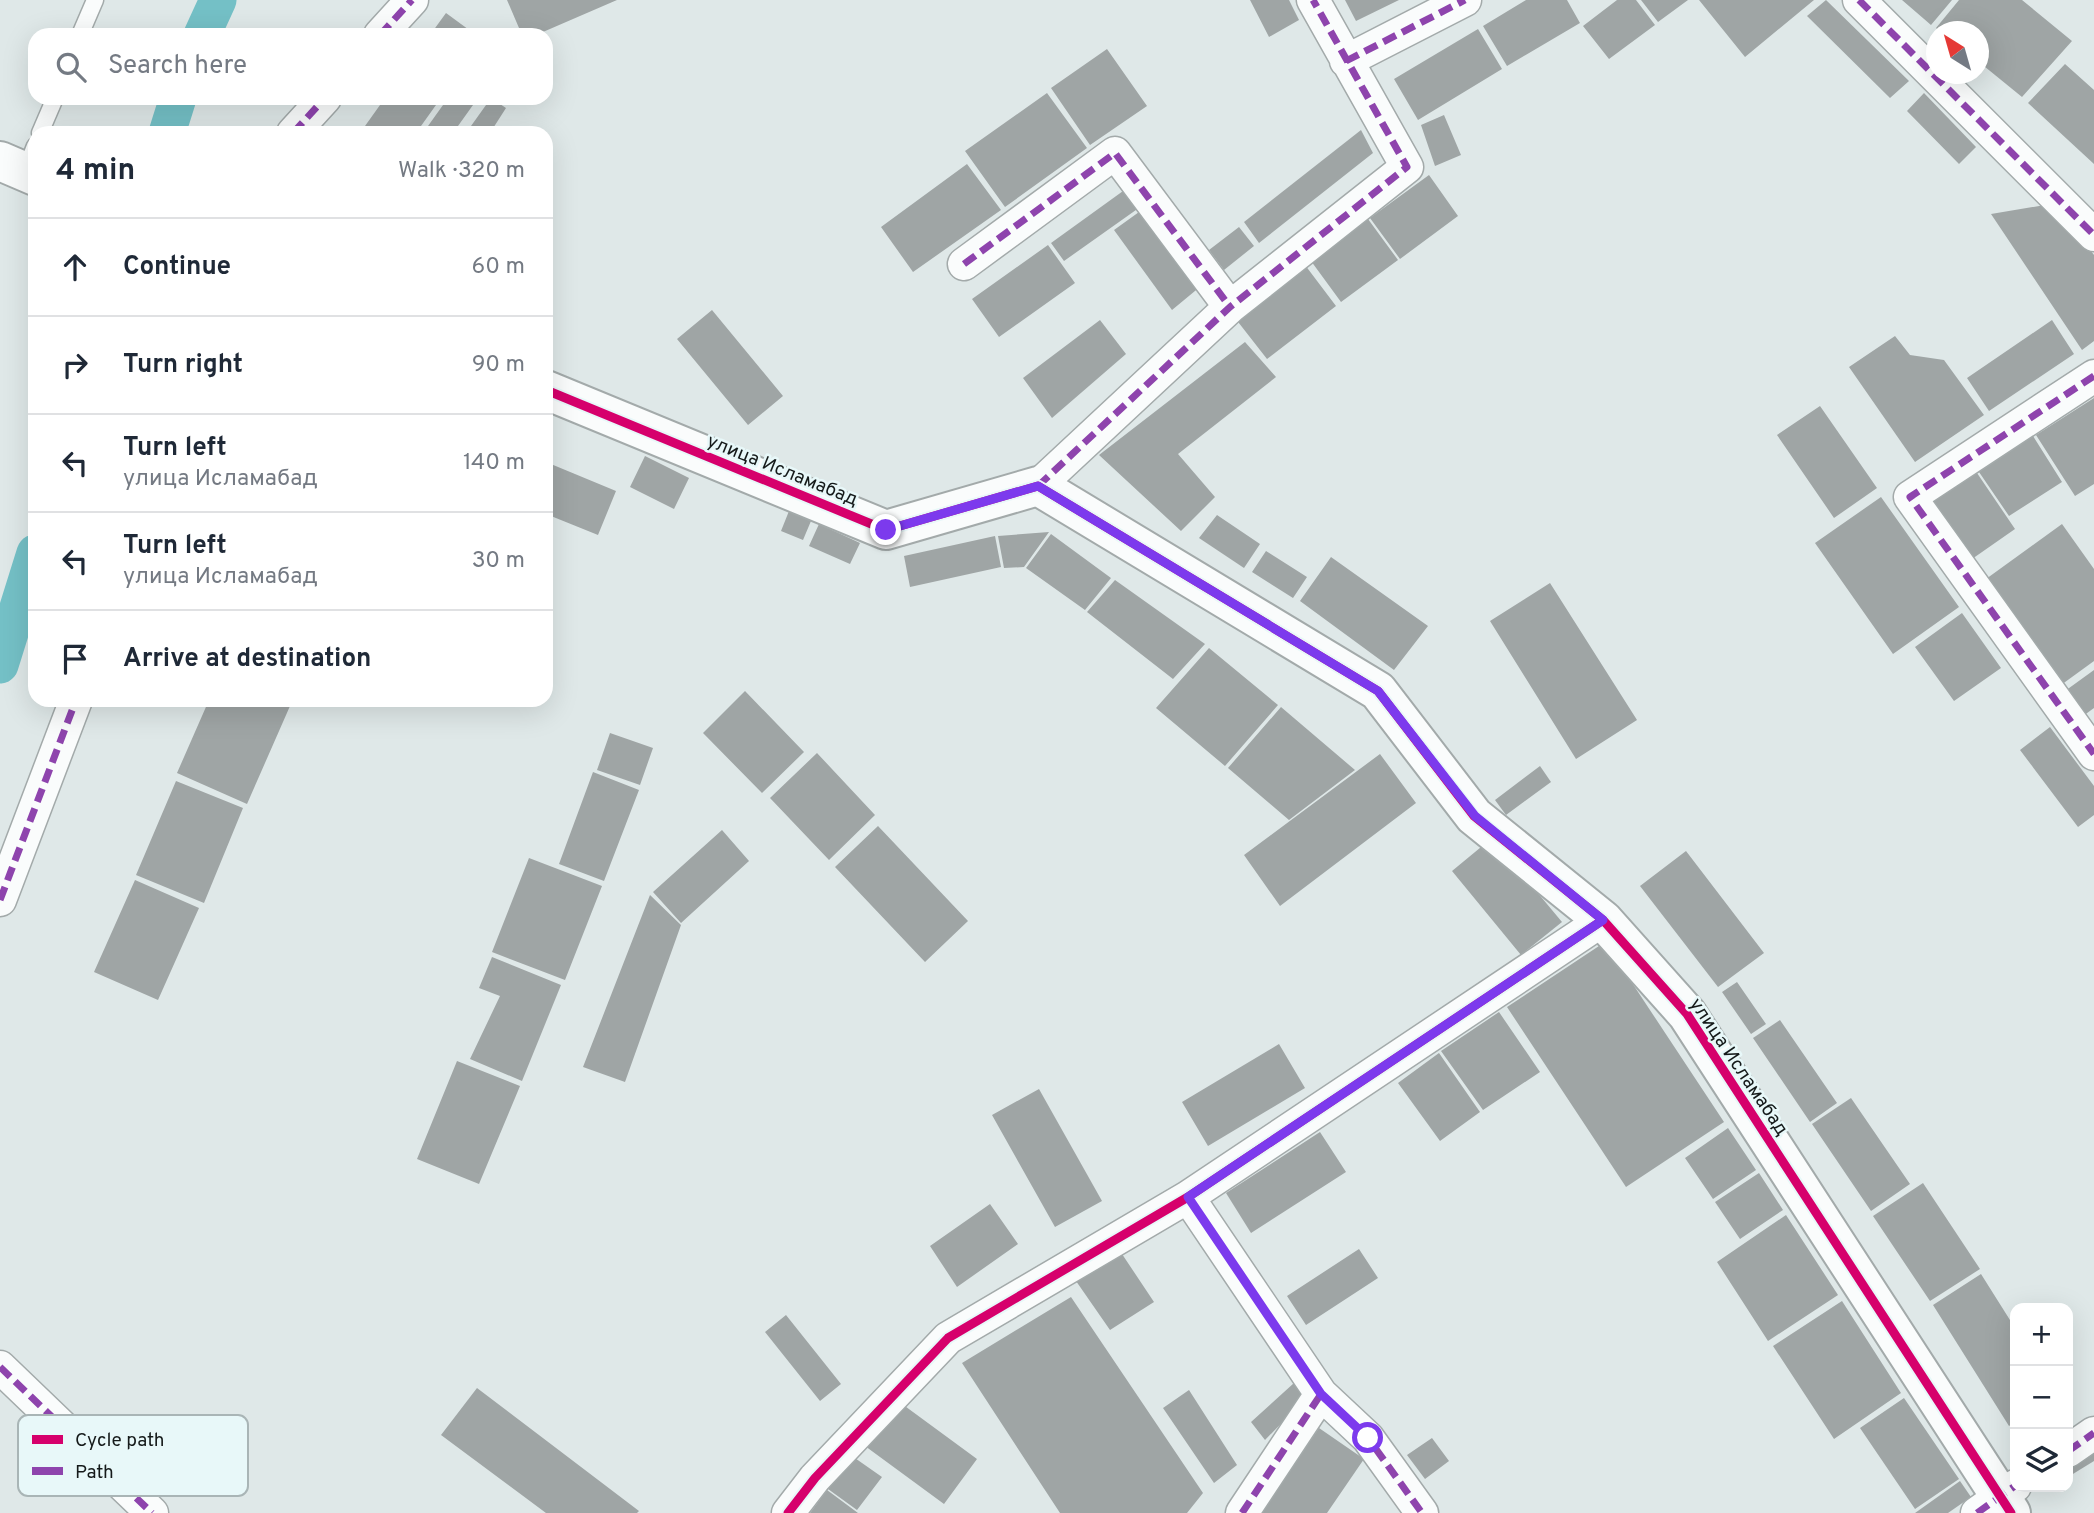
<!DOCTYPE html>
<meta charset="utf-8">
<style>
:root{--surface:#fff;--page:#f6f6f7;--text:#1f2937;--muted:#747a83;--line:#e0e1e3}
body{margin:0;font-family:Overpass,sans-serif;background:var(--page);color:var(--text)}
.controls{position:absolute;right:21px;bottom:21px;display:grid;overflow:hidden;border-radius:14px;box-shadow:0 7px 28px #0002}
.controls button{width:63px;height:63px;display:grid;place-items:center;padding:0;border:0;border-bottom:2px solid var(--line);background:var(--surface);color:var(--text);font:35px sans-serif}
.compass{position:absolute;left:1926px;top:21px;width:63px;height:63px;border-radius:50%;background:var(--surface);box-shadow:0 7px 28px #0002;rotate:323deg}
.stop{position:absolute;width:21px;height:21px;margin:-16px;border:5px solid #7c3aed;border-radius:50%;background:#fff}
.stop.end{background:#7c3aed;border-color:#fff;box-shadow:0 2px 7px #0008}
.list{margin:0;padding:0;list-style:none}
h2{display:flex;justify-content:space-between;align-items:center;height:91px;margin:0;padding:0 28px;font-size:30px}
h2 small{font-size:23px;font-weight:400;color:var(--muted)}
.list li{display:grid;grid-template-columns:46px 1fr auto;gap:21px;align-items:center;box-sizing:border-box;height:98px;padding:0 28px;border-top:2px solid var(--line)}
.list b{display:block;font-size:26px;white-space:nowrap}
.list p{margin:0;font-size:23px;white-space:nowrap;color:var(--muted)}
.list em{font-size:23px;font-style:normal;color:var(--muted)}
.icon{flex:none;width:38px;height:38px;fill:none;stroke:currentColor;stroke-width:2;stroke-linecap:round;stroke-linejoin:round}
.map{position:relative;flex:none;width:2094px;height:1513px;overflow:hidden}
.search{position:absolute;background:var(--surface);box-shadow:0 7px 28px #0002;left:28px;top:28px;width:525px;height:77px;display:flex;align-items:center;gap:18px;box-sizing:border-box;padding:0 24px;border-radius:21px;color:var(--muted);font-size:26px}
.panel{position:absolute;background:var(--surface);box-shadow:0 7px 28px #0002;left:28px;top:126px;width:525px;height:581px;border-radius:21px}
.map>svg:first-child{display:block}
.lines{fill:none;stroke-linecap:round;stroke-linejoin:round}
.canal{stroke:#74c0c6;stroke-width:37}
.building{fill:#9fa5a5}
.service-casing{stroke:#a3aaaa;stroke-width:19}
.minor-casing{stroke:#a3aaaa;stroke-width:35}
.tertiary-casing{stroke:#a3aaaa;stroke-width:42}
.service{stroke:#fafcfc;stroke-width:16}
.minor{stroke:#fafcfc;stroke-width:32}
.tertiary{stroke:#fafcfc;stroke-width:38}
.quiet{stroke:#8e44ad;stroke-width:7;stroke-dasharray:14 7;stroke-linecap:butt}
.cycleway-casing{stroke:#e8f8f9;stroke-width:13}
.cycleway{stroke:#d6006c;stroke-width:9}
.route{stroke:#7c3aed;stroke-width:9}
.labels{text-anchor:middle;stroke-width:5;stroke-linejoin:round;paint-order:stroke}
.street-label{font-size:19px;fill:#151a1a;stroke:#e8f8f9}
.key{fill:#e8f8f9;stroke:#a9b5b6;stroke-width:2}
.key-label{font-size:19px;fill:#151a1a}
</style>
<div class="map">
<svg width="2094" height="1513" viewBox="0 0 2094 1513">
<rect width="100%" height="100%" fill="#dfe8e8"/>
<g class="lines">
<path class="canal" d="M202 35 218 0
M167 133 178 98
M0 665 35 553"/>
</g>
<path class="building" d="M507 0H617L536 35H522Z
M1250 0H1289L1299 20 1269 37Z
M1345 0H1399L1356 21Z
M1526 0H1567L1580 23 1507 66 1483 26Z
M1617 0H1636L1655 25 1609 59 1583 26Z
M1641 0H1688L1658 22Z
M1699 0H1814L1745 57Z
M1826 0 1909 81 1890 98 1807 16Z
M1902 0H1952L1931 25Z
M1959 0H2022L2072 41 2022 97 1979 62V32H1940L1936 28Z
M446 13 476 35H430Z
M1478 29 1502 69 1418 120 1394 79Z
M1107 49 1147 106 1090 145 1051 88Z
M2065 64 2094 90V164L2028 103Z
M1047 93 1087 148 1005 207 965 151Z
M1924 93 1976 147 1959 164 1907 111Z
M385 98H441L416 133H360Z
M448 98H478L453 133H423Z
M491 98 506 108 490 133H466Z
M1444 115 1461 155 1435 166 1421 125Z
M1361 130 1373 153 1259 243 1244 222Z
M967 164 1001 210 913 272 881 227Z
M1429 175 1458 216 1400 259 1370 218Z
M1130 186 1143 205 1064 261 1051 243Z
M2045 205 2058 222 2071 225 2094 255V341L2082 350 1991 214Z
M1146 207 1201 286 1172 310 1114 230Z
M1368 219 1398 260 1341 302 1311 261Z
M1239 227 1254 246 1224 270 1209 250Z
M1048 245 1075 283 999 337 972 299Z
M1305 265 1336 306 1267 359 1235 318Z
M712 310 783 396 748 425 677 339Z
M1100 320 1126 354 1052 418 1023 378Z
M2052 320 2074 354 1989 411 1967 378Z
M1895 336 1910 355 1944 360 1984 415 1915 462 1849 367Z
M1245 342 1276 377 1178 454 1215 497 1181 531 1099 455Z
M2094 398V484L2075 496 2036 435Z
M1820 406 1877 488 1834 518 1777 435Z
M2033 436 2062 482 2009 516 1979 472Z
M645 456 689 478 674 509 630 487Z
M546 462 616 491 598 535 546 514Z
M1977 473 2015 529 1972 559 1932 502Z
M1881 497 1959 607 1893 654 1815 543Z
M789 511 811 521 803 540 781 531Z
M1217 515 1260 544 1244 568 1199 538Z
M819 524 860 543 850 564 809 546Z
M2062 524 2094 569V661L2061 685 1986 579Z
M1049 532 1024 567 1004 568 998 536Z
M1051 534 1111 578 1085 610 1026 568Z
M995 536 1001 567 910 587 904 556Z
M1266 551 1307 577 1293 598 1252 572Z
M1331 557 1428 626 1394 670 1300 601Z
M1115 580 1205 644 1173 679 1087 612Z
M1550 583 1637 720 1576 759 1490 621Z
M1962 613 2001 668 1954 701 1915 647Z
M1209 648 1278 705 1225 766 1156 708Z
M2094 670V708L2083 716 2065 691Z
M745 691 804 752 762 793 703 733Z
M209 700H277L290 706 247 804 177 773Z
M1281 707 1355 770 1289 820 1228 768Z
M2050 727 2094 786V815L2078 827 2020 750Z
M610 733 653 748 640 785 597 770Z
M817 753 875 815 829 860 770 798Z
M1380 754 1416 803 1280 906 1244 855Z
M1540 766 1551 782 1506 815 1495 800Z
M593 772 639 790 604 881 559 864Z
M176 781 243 808 204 903 136 875Z
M878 826 968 921 925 962 835 867Z
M722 830 749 861 681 923 653 892Z
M1492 838 1562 922 1521 955 1452 871Z
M1686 851 1764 953 1718 987 1640 886Z
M529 858 602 886 565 980 492 952Z
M135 880 199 908 158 1000 94 972Z
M650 895 681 925 625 1082 583 1067Z
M1605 942 1724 1122 1626 1187 1507 1007Z
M492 957 561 985 522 1081 470 1059 500 996 479 988Z
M1737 982 1766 1024 1751 1034 1722 992Z
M1499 1012 1540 1072 1483 1110 1441 1051Z
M1780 1020 1837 1103 1810 1122 1753 1038Z
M1279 1044 1305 1088 1208 1146 1182 1102Z
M1439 1053 1480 1112 1440 1141 1398 1083Z
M457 1061 520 1086 479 1184 417 1159Z
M1039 1089 1102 1201 1055 1227 992 1115Z
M1851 1098 1910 1184 1871 1211 1812 1124Z
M1728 1128 1756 1170 1713 1199 1685 1158Z
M1320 1132 1346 1172 1251 1233 1226 1193Z
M1759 1173 1783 1210 1740 1239 1715 1202Z
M1923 1183 1980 1269 1930 1301 1873 1216Z
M990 1204 1018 1244 957 1287 930 1246Z
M1786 1215 1838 1295 1768 1341 1717 1262Z
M1359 1249 1378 1278 1306 1325 1287 1296Z
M1122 1254 1154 1302 1110 1330 1076 1281Z
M1981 1274 2015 1328V1422L2009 1426 1933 1305Z
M1071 1297 1203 1493 1187 1513H1060L962 1363Z
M1842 1301 1901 1393 1834 1439 1773 1346Z
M786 1315 841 1384 820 1401 765 1332Z
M1294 1383 1305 1399 1265 1440 1251 1422Z
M477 1388 639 1511 637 1513H546L441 1435Z
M1189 1390 1237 1465 1214 1483 1163 1408Z
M1904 1398 1959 1479 1915 1509 1860 1428Z
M898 1401 977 1459 944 1504 865 1446Z
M1319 1428 1364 1459 1327 1513H1261Z
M1432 1438 1449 1461 1425 1479 1407 1455Z
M2068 1444 2094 1450V1461L2068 1477Z
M852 1456 882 1477 857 1510 828 1489Z
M1960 1481 1971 1497 1948 1513H1915Z
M827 1490 858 1513H810Z"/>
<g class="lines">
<defs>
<path id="service" d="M80 35 95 0
M40 133 55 98
M25 172 35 146"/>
<path id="minor" d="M1859 0 2094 235
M380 35 412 0
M1346 61 1465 0
M293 133 325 98
M964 264 1115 153 1230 307
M2094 376 1910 497 2094 754
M1038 486 1230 307 1407 167 1313 0
M0 900 76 700
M1188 1197 1321 1394 1368 1438 1422 1513
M0 1367 152 1513
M2068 1451 2094 1433
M788 1513 815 1478 948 1338 1188 1197 1603 920
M1242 1513 1321 1394
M1977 1513 2015 1486"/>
<path id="tertiary" d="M0 161 35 176
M546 390 886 530 1038 486 1378 691 1474 816 1603 920 1687 1014 2011 1513"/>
</defs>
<use href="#service" class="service-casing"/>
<use href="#minor" class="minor-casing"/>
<use href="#tertiary" class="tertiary-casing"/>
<use href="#service" class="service"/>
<use href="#minor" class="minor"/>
<use href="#tertiary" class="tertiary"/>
<path class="quiet" d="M1859 0 2094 235
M380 35 412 0
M1346 61 1465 0
M293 133 325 98
M964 264 1115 153 1230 307
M2094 376 1910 497 2094 754
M1038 486 1230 307 1407 167 1313 0
M0 900 76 700
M1188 1197 1321 1394 1368 1438 1422 1513
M0 1367 152 1513
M2068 1451 2094 1433
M1242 1513 1321 1394
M1977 1513 2015 1486"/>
<defs>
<path id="cycleway" d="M546 390 886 530 1038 486 1378 691 1474 816 1603 920 1687 1014 2011 1513
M788 1513 815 1478 948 1338 1188 1197 1603 920"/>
</defs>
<use href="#cycleway" class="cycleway-casing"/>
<use href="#cycleway" class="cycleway"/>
</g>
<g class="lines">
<path class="route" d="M886 530 1038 486 1378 691 1475 816 1603 920 1188 1197 1321 1394 1368 1438"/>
</g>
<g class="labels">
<g class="street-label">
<text transform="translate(783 469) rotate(22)" y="7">улица Исламабад</text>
<text transform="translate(1740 1066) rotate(56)" y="7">улица Исламабад</text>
</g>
</g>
<rect x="18" y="1415" width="230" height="81" rx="10" class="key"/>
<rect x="32" y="1435" width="31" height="9" fill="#d6006c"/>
<rect x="32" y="1467" width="31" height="8" fill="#8e44ad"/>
<g class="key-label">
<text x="75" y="1446">Cycle path</text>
<text x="75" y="1478">Path</text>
</g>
</svg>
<div class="controls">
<button>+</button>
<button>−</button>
<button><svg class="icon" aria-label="layers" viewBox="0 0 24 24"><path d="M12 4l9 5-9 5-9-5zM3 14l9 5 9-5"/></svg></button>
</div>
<svg class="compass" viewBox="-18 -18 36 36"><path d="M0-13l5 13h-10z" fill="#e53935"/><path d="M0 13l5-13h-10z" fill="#747a83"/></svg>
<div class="stop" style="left:1368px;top:1438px"></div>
<div class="stop end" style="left:886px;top:530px"></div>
<div class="search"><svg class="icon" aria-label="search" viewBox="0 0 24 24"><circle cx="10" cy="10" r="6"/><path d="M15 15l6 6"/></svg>Search here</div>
<section class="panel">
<h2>4 min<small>Walk · 320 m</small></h2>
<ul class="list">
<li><svg class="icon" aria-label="ahead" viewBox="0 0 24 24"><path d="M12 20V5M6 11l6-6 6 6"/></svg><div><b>Continue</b></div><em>60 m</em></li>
<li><svg class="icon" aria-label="right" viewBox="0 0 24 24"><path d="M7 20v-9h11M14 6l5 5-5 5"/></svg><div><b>Turn right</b></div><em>90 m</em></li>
<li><svg class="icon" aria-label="left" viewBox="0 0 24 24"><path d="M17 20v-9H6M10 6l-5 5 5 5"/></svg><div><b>Turn left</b><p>улица Исламабад</p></div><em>140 m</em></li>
<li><svg class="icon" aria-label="left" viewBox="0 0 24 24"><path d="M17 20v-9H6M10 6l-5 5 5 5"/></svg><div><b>Turn left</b><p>улица Исламабад</p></div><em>30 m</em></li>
<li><svg class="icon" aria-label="arrive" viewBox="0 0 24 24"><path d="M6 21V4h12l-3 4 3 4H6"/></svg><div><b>Arrive at destination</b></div></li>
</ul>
</section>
</div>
